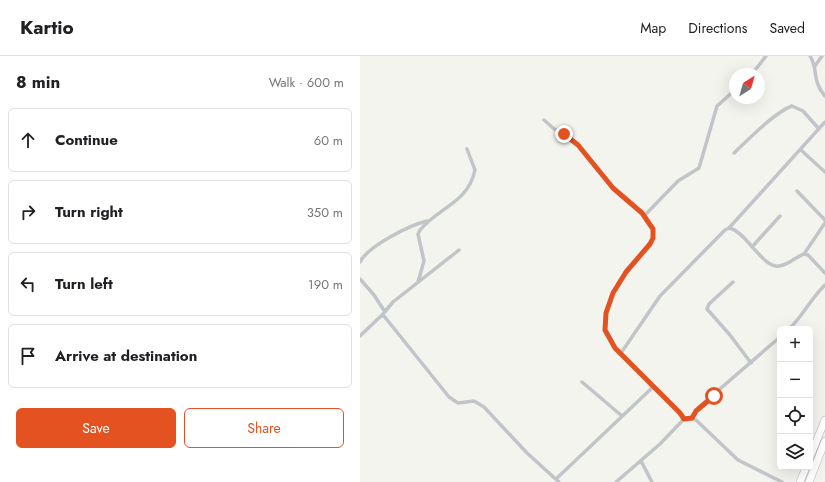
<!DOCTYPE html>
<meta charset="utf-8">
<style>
:root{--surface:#fff;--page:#f2f2f2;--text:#202124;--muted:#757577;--line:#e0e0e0;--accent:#e35220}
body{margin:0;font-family:Jost,sans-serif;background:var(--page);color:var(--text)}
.controls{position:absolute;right:12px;bottom:12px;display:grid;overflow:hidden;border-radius:6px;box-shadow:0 4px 16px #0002}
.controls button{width:36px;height:36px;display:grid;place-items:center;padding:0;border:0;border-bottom:1px solid var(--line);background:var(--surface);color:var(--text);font:20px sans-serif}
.compass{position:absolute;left:369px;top:12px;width:36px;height:36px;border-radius:50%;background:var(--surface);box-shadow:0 4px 16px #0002;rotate:37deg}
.stop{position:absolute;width:12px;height:12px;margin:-9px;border:3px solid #e35220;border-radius:50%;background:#fff}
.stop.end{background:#e35220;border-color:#fff;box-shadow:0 1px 4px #0008}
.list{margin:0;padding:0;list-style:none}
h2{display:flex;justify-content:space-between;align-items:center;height:52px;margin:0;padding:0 16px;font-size:17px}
h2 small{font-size:13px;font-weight:400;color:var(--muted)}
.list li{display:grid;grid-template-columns:26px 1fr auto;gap:12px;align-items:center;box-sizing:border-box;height:64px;margin:0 8px 8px;padding:0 8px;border:1px solid var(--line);border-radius:6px}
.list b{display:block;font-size:15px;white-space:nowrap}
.list em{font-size:13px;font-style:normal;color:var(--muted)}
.actions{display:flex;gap:8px;padding:12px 16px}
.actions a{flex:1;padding:9px 0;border:1px solid var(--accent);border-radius:6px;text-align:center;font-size:14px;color:var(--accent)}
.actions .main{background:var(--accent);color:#fff}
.icon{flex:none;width:22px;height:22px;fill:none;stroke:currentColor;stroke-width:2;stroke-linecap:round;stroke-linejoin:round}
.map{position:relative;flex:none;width:465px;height:426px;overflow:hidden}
header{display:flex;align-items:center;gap:24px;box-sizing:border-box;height:56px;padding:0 20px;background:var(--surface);border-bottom:1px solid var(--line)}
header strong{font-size:19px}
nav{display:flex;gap:22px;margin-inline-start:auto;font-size:14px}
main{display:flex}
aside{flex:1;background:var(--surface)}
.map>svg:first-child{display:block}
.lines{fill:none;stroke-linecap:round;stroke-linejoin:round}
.highway-casing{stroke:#b4b7ba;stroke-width:8}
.street{stroke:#c1c5c8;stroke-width:3.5}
.highway{stroke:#fff;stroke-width:7}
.route{stroke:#e35220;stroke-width:5}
</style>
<header>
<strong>Kartio</strong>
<nav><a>Map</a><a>Directions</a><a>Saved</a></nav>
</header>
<main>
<aside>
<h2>8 min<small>Walk · 600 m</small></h2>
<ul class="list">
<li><svg class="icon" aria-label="ahead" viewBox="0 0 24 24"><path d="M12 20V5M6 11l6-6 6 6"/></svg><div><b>Continue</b></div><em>60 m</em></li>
<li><svg class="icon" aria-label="right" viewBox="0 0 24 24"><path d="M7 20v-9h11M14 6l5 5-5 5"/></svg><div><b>Turn right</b></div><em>350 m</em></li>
<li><svg class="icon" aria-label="left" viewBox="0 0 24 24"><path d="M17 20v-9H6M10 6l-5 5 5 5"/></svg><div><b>Turn left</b></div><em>190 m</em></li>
<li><svg class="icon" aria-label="arrive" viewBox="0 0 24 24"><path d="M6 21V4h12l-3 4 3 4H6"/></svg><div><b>Arrive at destination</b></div></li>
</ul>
<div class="actions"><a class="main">Save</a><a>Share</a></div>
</aside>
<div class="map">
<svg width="465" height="426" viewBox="0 0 465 426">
<rect width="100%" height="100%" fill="#f4f4ef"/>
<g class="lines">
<defs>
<path id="highway" d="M450 401 465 364
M440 426 446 411
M449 426 465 385"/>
</defs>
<use href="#highway" class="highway-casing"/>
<path class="street" d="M450 0C459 14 451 24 465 40
M455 10 462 0
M392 18 406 0
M184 64 193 72 218 89 253 132 282 157 293 173V182L290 188 266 216 253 237 246 257 245 274 255 292 320 357 324 363 300 388 256 426
M441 94 465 116
M374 97C388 84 415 56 432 50L443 55 459 73
M437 135 465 164
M284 160 318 125 339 112 357 50 375 34
M369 172 465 66
M392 191 420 160
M444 198 465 167
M0 206C8 190 50 169 67 165
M0 223 14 239 25 256
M58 226 64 205 58 178 60 174C79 151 108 147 115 114L107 93
M373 226 349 248 347 253 370 279 391 307
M22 259 33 246 99 194
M429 273C443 260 451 242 465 229
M0 280 21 260H24L89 341 98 347 114 345 124 351 167 397 199 426
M261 297 300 240 365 174 369 172C386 175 403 213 419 210 429 209 435 201 444 198L448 199 465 217
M222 326 262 360
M332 362 339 351 420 281
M324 363 328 362 336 364 378 404 422 426
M281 405 292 426
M196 423 293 331"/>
<use href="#highway" class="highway"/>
</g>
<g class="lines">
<path class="route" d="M204 78 218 89 253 132 282 157 293 173V182L290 188 266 216 253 237 246 257 245 274 255 292 320 357 324 363 332 362 336 355 354 340"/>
</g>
</svg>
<div class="controls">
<button>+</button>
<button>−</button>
<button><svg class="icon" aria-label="locate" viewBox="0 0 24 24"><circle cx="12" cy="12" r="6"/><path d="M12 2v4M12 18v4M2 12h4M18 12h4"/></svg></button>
<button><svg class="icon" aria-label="layers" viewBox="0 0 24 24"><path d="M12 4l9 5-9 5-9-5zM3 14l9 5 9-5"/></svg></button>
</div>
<svg class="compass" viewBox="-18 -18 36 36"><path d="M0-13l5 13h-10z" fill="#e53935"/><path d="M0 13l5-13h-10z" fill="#757577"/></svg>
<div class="stop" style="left:354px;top:340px"></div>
<div class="stop end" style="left:204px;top:78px"></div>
</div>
</main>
